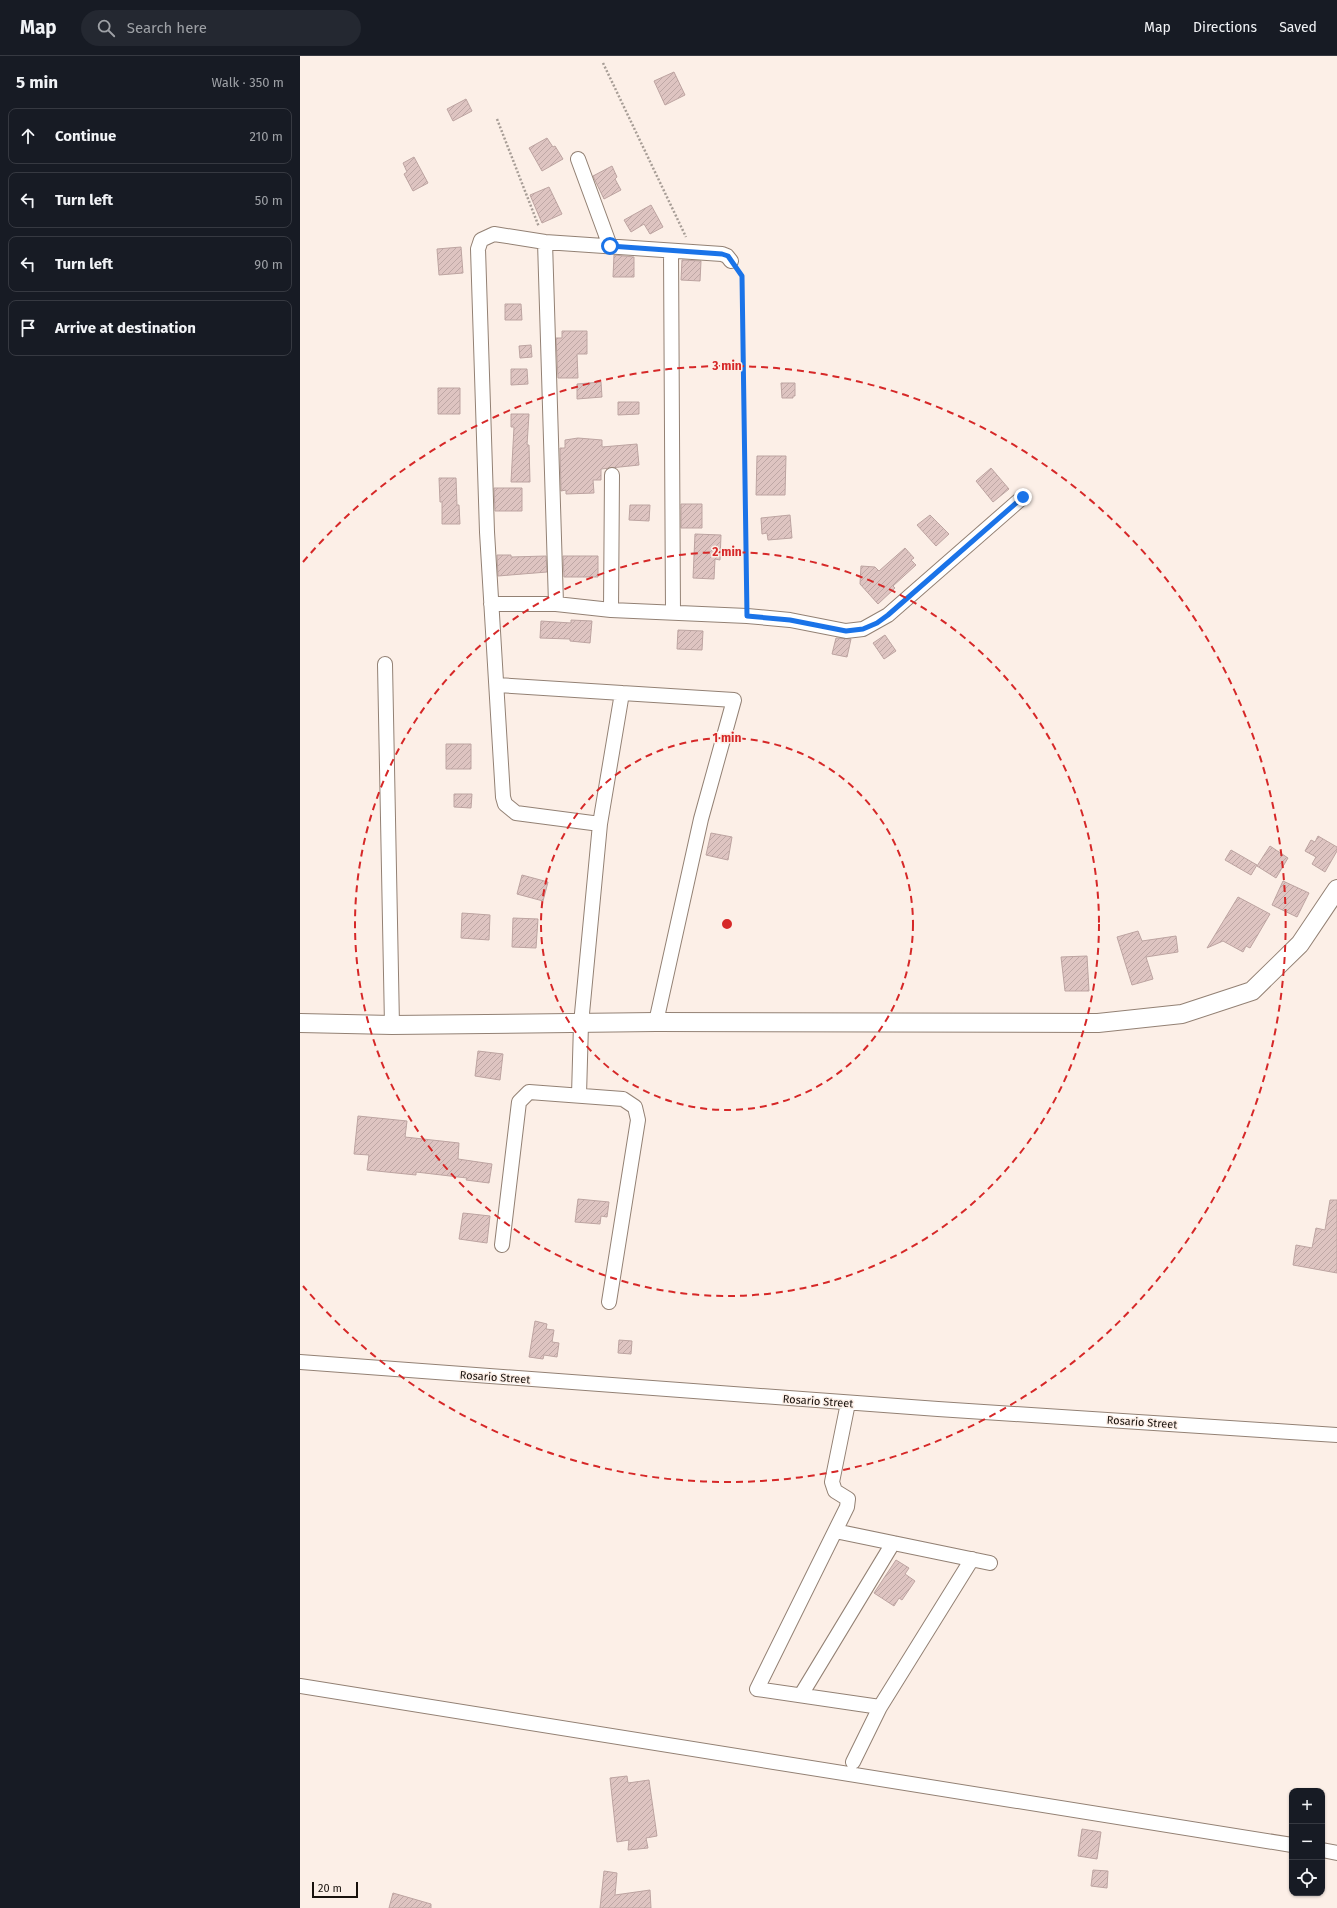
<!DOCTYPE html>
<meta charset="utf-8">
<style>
:root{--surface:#171b24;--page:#242831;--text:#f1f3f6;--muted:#9ea1a6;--line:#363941}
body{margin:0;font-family:"Fira Sans",sans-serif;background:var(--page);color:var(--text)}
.controls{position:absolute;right:12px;bottom:12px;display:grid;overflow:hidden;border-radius:8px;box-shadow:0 1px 3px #0004}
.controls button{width:36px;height:36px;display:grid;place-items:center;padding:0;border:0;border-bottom:1px solid var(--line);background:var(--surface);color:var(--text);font:20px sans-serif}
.scale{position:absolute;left:12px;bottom:10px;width:46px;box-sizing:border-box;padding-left:4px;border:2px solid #19120d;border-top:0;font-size:11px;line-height:14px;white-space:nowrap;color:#19120d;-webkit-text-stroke:3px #fcefe7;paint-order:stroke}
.stop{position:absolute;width:12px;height:12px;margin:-9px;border:3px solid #1a73e8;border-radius:50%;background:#fff}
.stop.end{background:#1a73e8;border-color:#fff;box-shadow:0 1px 4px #0008}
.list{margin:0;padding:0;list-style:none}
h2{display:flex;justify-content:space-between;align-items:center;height:52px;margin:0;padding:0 16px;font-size:17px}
h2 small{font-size:13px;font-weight:400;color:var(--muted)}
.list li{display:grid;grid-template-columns:26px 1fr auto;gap:12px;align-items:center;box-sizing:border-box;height:56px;margin:0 8px 8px;padding:0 8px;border:1px solid var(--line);border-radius:8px}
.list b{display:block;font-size:15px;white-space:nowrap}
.list em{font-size:13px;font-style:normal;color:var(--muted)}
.icon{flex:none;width:22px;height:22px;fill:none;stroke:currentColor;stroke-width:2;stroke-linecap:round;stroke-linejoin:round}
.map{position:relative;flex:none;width:1037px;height:1852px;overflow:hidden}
header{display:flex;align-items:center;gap:24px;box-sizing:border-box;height:56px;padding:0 20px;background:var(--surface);border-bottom:1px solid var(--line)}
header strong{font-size:19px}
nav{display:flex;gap:22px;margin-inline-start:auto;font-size:14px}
.search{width:280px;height:36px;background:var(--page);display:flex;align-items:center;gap:10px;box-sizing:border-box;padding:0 14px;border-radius:22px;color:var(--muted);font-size:15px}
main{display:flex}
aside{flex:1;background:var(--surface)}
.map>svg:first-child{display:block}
.building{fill:url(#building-hatch);stroke:#bda4a1}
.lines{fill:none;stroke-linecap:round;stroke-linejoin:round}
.minor-casing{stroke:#938174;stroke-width:16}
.tertiary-casing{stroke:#938174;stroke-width:20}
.path{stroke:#a79d96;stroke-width:2.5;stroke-dasharray:2 2;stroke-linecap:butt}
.minor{stroke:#fff;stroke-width:14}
.tertiary{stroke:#fff;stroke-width:18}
.route{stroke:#1a73e8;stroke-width:5}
.ring{fill:none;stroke:#d62828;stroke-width:2;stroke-dasharray:7 5}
.labels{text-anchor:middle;stroke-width:3;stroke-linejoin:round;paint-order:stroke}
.street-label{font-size:11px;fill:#19120d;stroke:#fcefe7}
.centre{fill:#d62828;stroke:#fcefe7;stroke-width:2}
.ring-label{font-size:12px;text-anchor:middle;font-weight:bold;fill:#d62828;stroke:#fcefe7;stroke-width:3;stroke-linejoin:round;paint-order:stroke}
</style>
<header>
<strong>Map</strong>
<div class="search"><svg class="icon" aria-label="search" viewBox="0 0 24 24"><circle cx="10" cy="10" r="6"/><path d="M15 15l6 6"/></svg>Search here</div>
<nav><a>Map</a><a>Directions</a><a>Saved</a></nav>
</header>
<main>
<aside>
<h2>5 min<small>Walk · 350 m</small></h2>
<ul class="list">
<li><svg class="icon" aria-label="ahead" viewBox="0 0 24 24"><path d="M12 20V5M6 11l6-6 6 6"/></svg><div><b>Continue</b></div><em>210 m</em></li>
<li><svg class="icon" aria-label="left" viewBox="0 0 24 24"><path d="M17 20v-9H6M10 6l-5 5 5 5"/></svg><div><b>Turn left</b></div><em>50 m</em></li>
<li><svg class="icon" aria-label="left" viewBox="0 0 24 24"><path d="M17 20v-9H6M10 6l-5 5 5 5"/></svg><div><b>Turn left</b></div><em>90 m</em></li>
<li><svg class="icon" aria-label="arrive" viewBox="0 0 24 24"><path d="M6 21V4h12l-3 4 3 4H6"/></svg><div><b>Arrive at destination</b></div></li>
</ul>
</aside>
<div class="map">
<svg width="1037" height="1852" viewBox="0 0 1037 1852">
<defs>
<pattern id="building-hatch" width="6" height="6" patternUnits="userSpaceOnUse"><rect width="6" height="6" fill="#dec4c1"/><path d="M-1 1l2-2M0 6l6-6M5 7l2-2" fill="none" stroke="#bea7a5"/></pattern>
</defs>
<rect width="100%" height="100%" fill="#fcefe7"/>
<path class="building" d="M374 16 385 39 365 49 354 25Z
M166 43 172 55 153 65 147 53Z
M247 82 253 91 255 90 263 103 242 115 229 92Z
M114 101 128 127 113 135 104 118 107 116 103 107Z
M312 110 317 121 315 123 321 134 304 143 293 120Z
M249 131 262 158 242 167 230 139Z
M351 149 363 171 350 178 344 168 331 176 324 164Z
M161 191 163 217 139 219 137 193Z
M314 199 334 201V221H313Z
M382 204 401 205 400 225 381 224Z
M205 248H221L222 264H205Z
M262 275H287V298H277L278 322H258L256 282H262Z
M231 289 232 301 220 302 219 290Z
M211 313H227L228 328 211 329Z
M301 326 302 341 277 343V328Z
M481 327H495V340H493V342H482Z
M138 332H160V358H138Z
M318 346H339V358L318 359Z
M211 358H229L227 389H229L230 426H211L214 371H211Z
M278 382 302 384V391L337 388 339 409 301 413V424H293L294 437 266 438V434L261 435 260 392H265V384Z
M457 400H486L485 439H456Z
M691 412 709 433 693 446 676 425Z
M139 422H156L157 449H159L160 468H142V446H140Z
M194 432H222V455H195Z
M381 448H402V472H381Z
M330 449H350L349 465 329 464Z
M490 459 492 482 468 484 467 477 462 478 461 462Z
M630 459 649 478 636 490 617 469Z
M395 478 421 479 420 504 415 503 414 523 393 522Z
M605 492 614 502 611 504 616 509 593 530 595 532 578 548 560 528 561 510 575 511 579 515Z
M197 499H211V501L246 500 247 516 198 520Z
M263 500H298V521H264Z
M271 564 292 565 290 587 270 585V583L240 582 241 565 271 567Z
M378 574 403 575 402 594 377 593Z
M585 579 596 595 584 603 573 587Z
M536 582 551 583 547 601 532 598Z
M146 688H171V713H146Z
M154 738H172L171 752 154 751Z
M411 777 432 781 428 804 406 799Z
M1018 780 1037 791V795L1025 816 1012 808 1016 801 1005 795 1011 784 1015 786Z
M970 790 988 802 976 822 957 810Z
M931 794 957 809 951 819 925 804Z
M222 819 248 826 243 845 217 838Z
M983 825 1009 837 997 861 972 849Z
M938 841 970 858 950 892 946 890 943 896 923 885 907 892Z
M162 857 190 859 189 884 161 882Z
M213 862 238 863 236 892 212 891Z
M838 875 842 885 876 880 878 896 846 901 853 923 832 929 817 881Z
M787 900 789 935H765L761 901Z
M178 995 203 998 200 1024 175 1020Z
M58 1060 107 1065 105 1081 159 1087 158 1103 192 1108 189 1127 166 1124 167 1122 116 1116V1119L67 1114 69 1099 54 1098Z
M278 1143 309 1146 307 1161 301 1160 300 1168 275 1166Z
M1030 1144H1037V1217L993 1209 996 1189 1012 1192 1016 1172 1025 1174Z
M163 1157 190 1160 187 1187 159 1183Z
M235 1265 247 1268 246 1273 254 1274 252 1286 259 1287 257 1301 244 1299 243 1303 229 1301Z
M319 1284 332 1285 331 1298 318 1297Z
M596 1504 609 1512 605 1518 615 1525 602 1544 599 1542 594 1550 574 1537Z
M327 1720 328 1727 349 1724 357 1780 346 1782 348 1792 328 1794 329 1784 317 1786 310 1722Z
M782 1773 801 1776 797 1803 778 1800Z
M793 1814 808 1815 807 1832 791 1830Z
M304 1815 317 1817 315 1839 350 1834 351 1852H300Z
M93 1837 131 1848V1852H89Z"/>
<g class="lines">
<defs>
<path id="minor" d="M278 103 310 190
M245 186 256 548
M371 195 373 556
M191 548H256L311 554 447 560 490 564 546 575 563 573 588 559 723 441
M311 554 312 419
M85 608 92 969
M197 629 322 637 300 768
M322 637 434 644 401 763 356 966
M279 1039 281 968 300 768 216 757 205 748 203 741 187 476 178 193 181 184 194 178 245 186 422 198 427 200 431 205
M202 1189 219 1046 229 1036 323 1043 335 1051 338 1064 309 1246
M0 1306 638 1353 1037 1379
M548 1347 532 1426 535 1435 548 1443 547 1451 457 1633 580 1651
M535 1475 690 1507
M0 1630 992 1789
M501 1639 593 1487
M553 1706 580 1651 672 1503
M1022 1794 1037 1797"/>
<path id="tertiary" d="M0 967 92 969 356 966 798 967 882 958 952 935 1000 888 1037 833"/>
</defs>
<use href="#minor" class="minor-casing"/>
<use href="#tertiary" class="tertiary-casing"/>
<path class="path" d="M303 7 386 181
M197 63 239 171
M439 216 442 221 447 545"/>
<use href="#minor" class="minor"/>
<use href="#tertiary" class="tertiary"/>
</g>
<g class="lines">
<path class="route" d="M310 190 422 198 428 200 442 220 447 560 490 564 546 575 563 573 577 567 588 559 723 441"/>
</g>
<g class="ring">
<circle cx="427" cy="868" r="186"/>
<circle cx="427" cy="868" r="372"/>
<path d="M3 506A558 558 0 1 1 3 1230"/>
</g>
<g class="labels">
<g class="street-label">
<text transform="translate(195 1321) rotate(4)" y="4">Rosario Street</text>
<text transform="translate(518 1345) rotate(4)" y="4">Rosario Street</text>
<text transform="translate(842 1366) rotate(4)" y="4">Rosario Street</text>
</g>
</g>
<circle cx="427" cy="868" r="6" class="centre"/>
<g class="ring-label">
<text x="427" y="314">3 min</text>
<text x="427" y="500">2 min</text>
<text x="427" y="686">1 min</text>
</g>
</svg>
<div class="controls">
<button>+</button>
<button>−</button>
<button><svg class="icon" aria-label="locate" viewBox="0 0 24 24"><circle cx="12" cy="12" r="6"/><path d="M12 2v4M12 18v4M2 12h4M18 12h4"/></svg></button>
</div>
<div class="scale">20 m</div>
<div class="stop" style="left:310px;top:190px"></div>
<div class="stop end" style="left:723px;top:441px"></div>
</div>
</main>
